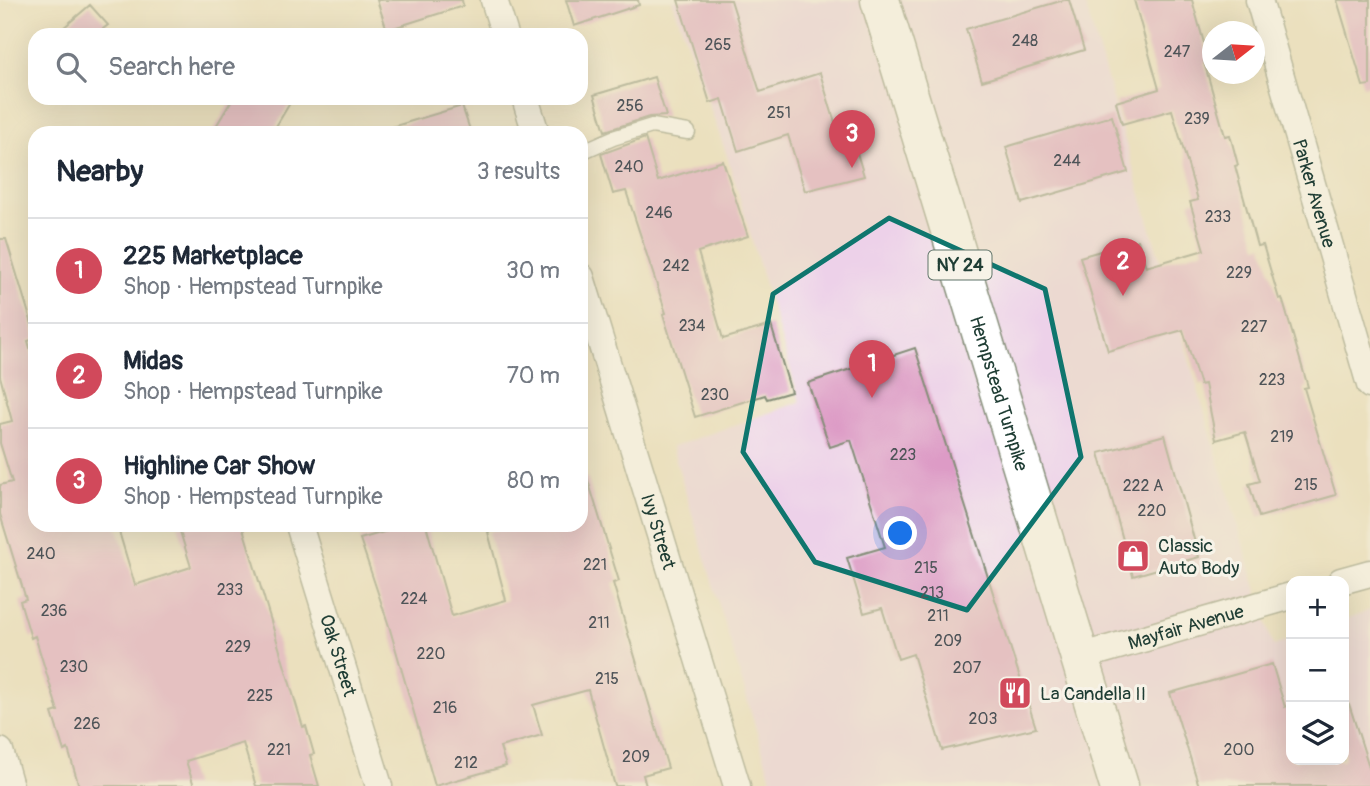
<!DOCTYPE html>
<meta charset="utf-8">
<style>
:root{--surface:#fff;--page:#f6f6f7;--text:#1f2937;--muted:#747a83;--line:#e0e1e3;--accent:#d1495b}
body{margin:0;font-family:Pangolin,sans-serif;background:var(--page);color:var(--text)}
.controls{position:absolute;right:21px;bottom:21px;display:grid;overflow:hidden;border-radius:14px;box-shadow:0 7px 28px #0002}
.controls button{width:63px;height:63px;display:grid;place-items:center;padding:0;border:0;border-bottom:2px solid var(--line);background:var(--surface);color:var(--text);font:35px sans-serif}
.compass{position:absolute;left:1202px;top:21px;width:63px;height:63px;border-radius:50%;background:var(--surface);box-shadow:0 7px 28px #0002;rotate:73deg}
.you{position:absolute;left:901px;top:534px;width:24px;height:24px;margin:-18px;border:5px solid #fff;border-radius:50%;background:#1a73e8;box-shadow:0 0 0 10px #1a73e833}
.badge{display:grid;place-items:center;width:46px;height:46px;border-radius:50%;background:var(--accent);color:#fff;font-size:23px;font-weight:700}
.pin{position:absolute;translate:-50% -58px;filter:drop-shadow(0 2px 4px #0008)}
.pin::after{content:'';position:absolute;top:37px;width:24px;height:21px;background:inherit;clip-path:polygon(0 0,100% 0,50% 100%)}
.list{margin:0;padding:0;list-style:none}
h2{display:flex;justify-content:space-between;align-items:center;height:91px;margin:0;padding:0 28px;font-size:30px}
h2 small{font-size:23px;font-weight:400;color:var(--muted)}
.list li{display:grid;grid-template-columns:46px 1fr auto;gap:21px;align-items:center;box-sizing:border-box;height:105px;padding:0 28px;border-top:2px solid var(--line)}
.list b{display:block;font-size:26px;white-space:nowrap}
.list p{margin:0;font-size:23px;white-space:nowrap;color:var(--muted)}
.list em{font-size:23px;font-style:normal;color:var(--muted)}
.icon{flex:none;width:38px;height:38px;fill:none;stroke:currentColor;stroke-width:2;stroke-linecap:round;stroke-linejoin:round}
.map{position:relative;flex:none;width:1370px;height:786px;overflow:hidden}
.search{position:absolute;background:var(--surface);box-shadow:0 7px 28px #0002;left:28px;top:28px;width:560px;height:77px;display:flex;align-items:center;gap:18px;box-sizing:border-box;padding:0 24px;border-radius:21px;color:var(--muted);font-size:26px}
.panel{position:absolute;background:var(--surface);box-shadow:0 7px 28px #0002;left:28px;top:126px;width:560px;height:406px;border-radius:21px}
.map>svg:first-child{display:block}
.built{fill:#edd1e9}
.building{fill:#dd9bc6}
.lines{fill:none;stroke-linecap:round;stroke-linejoin:round}
.service-casing{stroke:#858e79;stroke-width:17}
.minor-casing{stroke:#858e79;stroke-width:29}
.primary-casing{stroke:#858e79;stroke-width:41}
.service{stroke:#fff;stroke-width:14}
.minor{stroke:#fff;stroke-width:26}
.primary{stroke:#fff;stroke-width:38}
.marked{fill:none;stroke:#0f766e;stroke-width:5;stroke-linejoin:round}
.labels{text-anchor:middle;stroke-width:6;stroke-linejoin:round;paint-order:stroke}
.number-label{font-size:16px;fill:#4e5458}
.shield{fill:#f7f3e8;stroke:#60746a;stroke-width:2}
.shield-label{font-size:18px;font-weight:bold;fill:#1f3d34}
.street-label{font-size:19px;fill:#1f3d34;stroke:#f7f3e8}
.poi-label{font-size:19px;fill:#1f3d34;stroke:#f7f3e8;text-anchor:start}
</style>
<div class="map">
<svg width="1370" height="786" viewBox="0 0 1370 786">
<rect width="100%" height="100%" fill="#f7f3e8"/>
<filter id="ink" filterUnits="userSpaceOnUse"><feTurbulence type="fractalNoise" baseFrequency=".0143" numOctaves="2"/><feDisplacementMap in="SourceGraphic" scale="14" xChannelSelector="R" yChannelSelector="G"/><feConvolveMatrix kernelMatrix="1 2 1 2 8 2 1 2 1" color-interpolation-filters="sRGB"/></filter>
<filter id="wash" filterUnits="userSpaceOnUse"><feTurbulence type="fractalNoise" baseFrequency=".00686" numOctaves="4" result="noise"/><feDisplacementMap in="SourceGraphic" scale="28" xChannelSelector="R" yChannelSelector="G"/><feGaussianBlur stdDeviation="1.57" result="paint"/><feColorMatrix in="noise" values="0 0 0 0 0 0 0 0 0 0 0 0 0 0 0 0 0 1.4 0 .05"/><feComposite in="paint" operator="in"/></filter>
<g filter="url(#wash)">
<rect width="100%" height="100%" fill="#ebe0be"/>
<path class="built" d="M672 0H1084L1273 646 1291 640V760H1344V620L1370 610V786H773L672 447 800 402 726 153Z"/>
<g id="blocks">
<path class="building" d="M377 0H462L463 6 387 30Z
M566 0H638L639 5 574 26Z
M678 0H731L760 92 820 73 836 126 848 123 864 176 805 191 788 135 738 151 722 99 710 103Z
M1064 0H1069L1084 50 982 81 966 29Z
M1134 0H1192L1209 61 1204 62 1225 136 1230 135 1238 165 1235 166 1257 246 1263 245 1279 299 1282 298 1308 387 1304 388 1336 495 1259 517 1249 484 1260 481 1245 432 1216 440 1205 384 1200 385 1183 330 1108 351 1080 257 1138 240 1146 267 1204 250 1190 202 1198 200 1172 110 1122 124 1116 102 1159 89Z
M1337 0H1370V85L1363 86Z
M90 5 108 25 95 35H55Z
M654 77 666 116 649 117 605 131 594 95Z
M233 98H293L272 133H212Z
M462 106 471 133H393L392 127Z
M1112 116 1128 172 1022 203 1006 147Z
M645 138 658 181 723 161 748 236 698 252 723 339 771 325 791 392 767 399 765 395 695 417 663 314 666 313 626 191 613 194 601 154Z
M0 239H6L35 334V339L28 341 35 365V525H117L135 585 191 567 178 525H242L303 727 306 726 314 754 310 755 319 786H256L243 743 186 761 194 786H79L68 749 64 751 52 713 58 711 35 636 31 638 20 601 26 599 0 514V485L12 482 0 443V424L12 421 0 376Z
M915 348 1036 728 942 750 913 654 898 659 882 608 864 613 847 558 885 547 851 440 830 447 808 383Z
M1165 435 1199 557 1133 576 1099 453Z
M587 477 619 581 613 583 668 768 643 775 646 786H615L588 690 533 705 542 735 500 747 506 766 435 786 389 626 360 539 408 525H426L452 616 506 600 488 532 515 525H581V478Z
M1272 664 1285 707 1291 705V760H1344V705L1349 704 1370 770V786H1199L1170 693Z"/>
</g>
</g>
<g filter="url(#ink)">
<use href="#blocks" fill-opacity="0" stroke="#858e79" stroke-width="2"/>
<g class="lines">
<defs>
<path id="service" d="M581 152 613 138 652 126 688 132"/>
<g id="minor">
<path d="M494 0 505 35"/>
<path id="s1" d="M1259 0 1370 385"/>
<path d="M525 98 536 133"/>
<path id="s2" d="M581 277 737 786"/>
<path id="s3" d="M299 525 379 786"/>
<path d="M1341 581 1370 573"/>
<path id="s4" d="M1080 657 1291 596"/>
<path d="M0 751 10 786"/>
</g>
<g id="primary">
<path id="s5" d="M880 0 1119 786"/>
</g>
</defs>
<use href="#service" class="service-casing"/>
<use href="#minor" class="minor-casing"/>
<use href="#primary" class="primary-casing"/>
<use href="#service" class="service"/>
<use href="#minor" class="minor"/>
<use href="#primary" class="primary"/>
</g>
</g>
<path d="M0 0H1370V786H0ZM889 218 1045 289 1081 457 967 610 815 562 743 452 773 294Z" fill="#ebe0be" fill-opacity=".55" fill-rule="evenodd"/>
<path class="marked" d="M889 218 1045 289 1081 457 967 610 815 562 743 452 773 294Z"/>
<defs>
<symbol id="shop-square" viewBox="-11 -11 22 22"><rect x="-9" y="-9" width="18" height="18" rx="4" fill="#d1495b" stroke="#f7f3e8"/><path d="M-5-2.5h2.3a2.7 3.5 0 0 1 5.4 0H5L5.5 6h-11ZM-1.5-2.5h3a1.5 2.3 0 0 0-3 0Z" fill="#fff"/></symbol>
<symbol id="restaurant-square" viewBox="-11 -11 22 22"><rect x="-9" y="-9" width="18" height="18" rx="4" fill="#d1495b" stroke="#f7f3e8"/><path d="M-5-6h1v4h1v-4h1v4h1v-4h1v5L-1.5 .5V6h-2V.5L-5-1ZM5-6V6H3V1.5H1.5Q1.5-4 5-6Z" fill="#fff"/></symbol>
</defs>
<g fill-rule="evenodd">
<use href="#shop-square" x="1114" y="537" width="38" height="38"/>
<use href="#restaurant-square" x="996" y="674" width="38" height="38"/>
</g>
<g class="labels">
<g class="number-label">
<text x="1025" y="46">248</text>
<text x="718" y="50">265</text>
<text x="1177" y="57">247</text>
<text x="630" y="111">256</text>
<text x="779" y="118">251</text>
<text x="1197" y="124">239</text>
<text x="1067" y="166">244</text>
<text x="629" y="172">240</text>
<text x="659" y="218">246</text>
<text x="1218" y="222">233</text>
<text x="676" y="271">242</text>
<text x="1239" y="278">229</text>
<text x="692" y="331">234</text>
<text x="1254" y="332">227</text>
<text x="1272" y="385">223</text>
<text x="715" y="400">230</text>
<text x="1282" y="442">219</text>
<text x="903" y="460">223</text>
<text x="1306" y="490">215</text>
<text x="1143" y="491">222 A</text>
<text x="1152" y="516">220</text>
<text x="41" y="559">240</text>
<text x="595" y="570">221</text>
<text x="926" y="573">215</text>
<text x="230" y="595">233</text>
<text x="932" y="598">213</text>
<text x="414" y="604">224</text>
<text x="54" y="616">236</text>
<text x="938" y="621">211</text>
<text x="599" y="628">211</text>
<text x="948" y="646">209</text>
<text x="238" y="652">229</text>
<text x="431" y="659">220</text>
<text x="74" y="672">230</text>
<text x="967" y="673">207</text>
<text x="607" y="684">215</text>
<text x="260" y="701">225</text>
<text x="445" y="713">216</text>
<text x="983" y="724">203</text>
<text x="87" y="729">226</text>
<text x="279" y="755">221</text>
<text x="1239" y="755">200</text>
<text x="636" y="762">209</text>
<text x="466" y="768">212</text>
</g>
<rect class="shield" x="928.5" y="250.5" width="63" height="29" rx="5"/>
<g class="shield-label">
<text x="960" y="271">NY 24</text>
</g>
<g class="street-label">
<text dy="7" stroke="none"><textPath href="#s1" startOffset="201">Parker Avenue</textPath></text>
<text dy="7" stroke="none"><textPath href="#s5" startOffset="411">Hempstead Turnpike</textPath></text>
<text dy="7" stroke="none"><textPath href="#s2" startOffset="266">Ivy Street</textPath></text>
<text dy="7" stroke="none"><textPath href="#s4" startOffset="110">Mayfair Avenue</textPath></text>
<text dy="7" stroke="none"><textPath href="#s3" startOffset="136">Oak Street</textPath></text>
</g>
<g class="poi-label">
<text x="1158" y="552">Classic<tspan x="1158" dy="22">Auto Body</tspan></text>
<text x="1040" y="700">La Candella II</text>
</g>
</g>
</svg>
<div class="controls">
<button>+</button>
<button>−</button>
<button><svg class="icon" aria-label="layers" viewBox="0 0 24 24"><path d="M12 4l9 5-9 5-9-5zM3 14l9 5 9-5"/></svg></button>
</div>
<svg class="compass" viewBox="-18 -18 36 36"><path d="M0-13l5 13h-10z" fill="#e53935"/><path d="M0 13l5-13h-10z" fill="#747a83"/></svg>
<div class="you"></div>
<div class="pin badge" style="left:872px;top:398px">1</div>
<div class="pin badge" style="left:1123px;top:296px">2</div>
<div class="pin badge" style="left:852px;top:168px">3</div>
<div class="search"><svg class="icon" aria-label="search" viewBox="0 0 24 24"><circle cx="10" cy="10" r="6"/><path d="M15 15l6 6"/></svg>Search here</div>
<section class="panel">
<h2>Nearby<small>3 results</small></h2>
<ul class="list">
<li><span class="badge">1</span><div><b>225 Marketplace</b><p>Shop · Hempstead Turnpike</p></div><em>30 m</em></li>
<li><span class="badge">2</span><div><b>Midas</b><p>Shop · Hempstead Turnpike</p></div><em>70 m</em></li>
<li><span class="badge">3</span><div><b>Highline Car Show</b><p>Shop · Hempstead Turnpike</p></div><em>80 m</em></li>
</ul>
</section>
</div>
